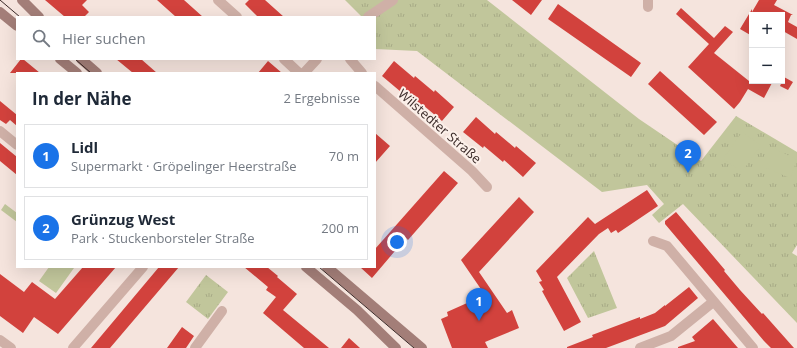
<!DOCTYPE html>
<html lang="de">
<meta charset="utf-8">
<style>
:root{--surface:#fff;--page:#f2f2f3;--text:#1f2937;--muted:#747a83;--line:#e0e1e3;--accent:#1a73e8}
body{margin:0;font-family:"Open Sans",sans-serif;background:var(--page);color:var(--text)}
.controls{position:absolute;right:12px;top:12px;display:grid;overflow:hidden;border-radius:0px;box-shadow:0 4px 16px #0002}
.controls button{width:36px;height:36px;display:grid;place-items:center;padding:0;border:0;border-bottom:1px solid var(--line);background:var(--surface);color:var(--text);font:20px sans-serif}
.you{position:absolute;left:397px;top:242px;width:14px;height:14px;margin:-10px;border:3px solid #fff;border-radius:50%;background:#1a73e8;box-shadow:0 0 0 6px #1a73e833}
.badge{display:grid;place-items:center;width:26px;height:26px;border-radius:50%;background:var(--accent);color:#fff;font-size:13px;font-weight:700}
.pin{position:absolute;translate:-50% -33px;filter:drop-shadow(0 1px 2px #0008)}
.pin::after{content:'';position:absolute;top:21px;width:14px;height:12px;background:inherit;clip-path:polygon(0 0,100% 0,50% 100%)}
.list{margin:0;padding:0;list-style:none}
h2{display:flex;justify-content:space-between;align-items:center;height:52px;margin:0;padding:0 16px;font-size:17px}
h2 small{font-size:13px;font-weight:400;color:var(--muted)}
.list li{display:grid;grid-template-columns:26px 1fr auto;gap:12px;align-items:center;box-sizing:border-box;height:64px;margin:0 8px 8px;padding:0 8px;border:1px solid var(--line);border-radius:0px}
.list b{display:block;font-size:15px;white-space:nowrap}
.list p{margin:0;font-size:13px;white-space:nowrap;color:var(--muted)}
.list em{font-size:13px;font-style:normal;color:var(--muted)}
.icon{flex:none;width:22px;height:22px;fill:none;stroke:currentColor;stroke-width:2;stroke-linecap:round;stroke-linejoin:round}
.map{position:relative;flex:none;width:797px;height:348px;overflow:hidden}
.search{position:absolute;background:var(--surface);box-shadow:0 4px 16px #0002;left:16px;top:16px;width:360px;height:44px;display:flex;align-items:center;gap:10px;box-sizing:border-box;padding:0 14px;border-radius:0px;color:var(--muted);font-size:15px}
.panel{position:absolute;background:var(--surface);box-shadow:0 4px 16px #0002;left:16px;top:72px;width:360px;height:196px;border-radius:0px}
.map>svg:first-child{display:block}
.park{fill:url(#park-tufts)}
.garden{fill:#c1c69b}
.building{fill:#d2423d}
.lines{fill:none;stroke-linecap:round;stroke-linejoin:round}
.street{stroke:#cfb0a7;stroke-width:10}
.secondary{stroke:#a37e78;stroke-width:10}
.tram{stroke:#3a2a28;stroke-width:1}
.labels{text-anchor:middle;stroke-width:4;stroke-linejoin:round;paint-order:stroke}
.street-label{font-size:13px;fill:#3a2a28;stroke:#fcf0ea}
</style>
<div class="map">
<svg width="797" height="348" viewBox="0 0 797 348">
<defs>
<pattern id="park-tufts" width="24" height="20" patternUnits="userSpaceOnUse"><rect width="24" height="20" fill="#c1c69b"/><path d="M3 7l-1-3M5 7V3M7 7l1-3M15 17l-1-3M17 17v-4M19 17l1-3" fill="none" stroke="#a7aa86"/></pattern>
</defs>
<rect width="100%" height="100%" fill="#f5e4dd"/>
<path class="park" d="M345 0H487L639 119 701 161 736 116 797 152V245L792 253 797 256V323L683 204 659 223 652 215 664 204 647 185 602 192 417 51 375 49V17H362Z
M594 251 617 308 588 318 567 278Z
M206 275 228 292 208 319 186 302Z"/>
<path class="garden" d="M742 132 761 145 742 172 723 159Z
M774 148 797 160 790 178 766 168Z
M5 204 17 213V222L1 210Z
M49 267H73L74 268 56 293 39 281Z"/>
<path class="building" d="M45 0H87L82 5 89 12 84 17H65Z
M157 0H184L203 17H176Z
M249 0H265L284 17H258L245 4Z
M512 0H542L531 15Z
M759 0H777L774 5 793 15H791L788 22 797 27V39L783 31 782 33V15H752V36L740 29 752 9V12Z
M558 4 641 63 631 77 548 19Z
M681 8 714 38 725 26 733 32 714 53 749 81H773L764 98 748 89 740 102 734 109 688 67 709 44 676 14Z
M21 59H23L40 73H10Z
M116 59H141L157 73H133Z
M268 61 282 73H258Z
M394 61 414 78 415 76 434 92 435 90 454 107 442 121 423 105 422 106 403 90 401 92 382 76Z
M660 71 717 122 704 135 648 84Z
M784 77 793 82 788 90 780 86Z
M0 101 17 115V126L10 120 6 124 0 120Z
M476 117 495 134 496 132 515 148 516 146 536 163 523 177 504 160 503 162 484 146 483 148 463 132Z
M375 133 390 146 375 163Z
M0 143 17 157V175L0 161Z
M444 171 458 183 408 240 406 238 372 278 360 267H375V249Z
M647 190 658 206 618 233 616 230 611 233 608 228 599 234 557 277 581 322 564 331 542 291 544 290 539 282 542 281 536 271 588 217 595 224Z
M519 197 534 212 479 272 507 313 512 310 519 328 485 342 488 348H452L441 319 448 316 447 312 485 295 461 260Z
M676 212 725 270 724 271 740 290 762 314 763 313 794 348H771L764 341 665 224V221Z
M83 267H116L58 334 34 317 23 333 0 316V274L24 292 32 282 55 299Z
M159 267H179L110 348H91Z
M244 267H267L278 276 277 277 297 294 283 310 329 348H304L263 313 276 297 266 290 268 287Z
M689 287 698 298 665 326 606 348H567V347L593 337 592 335 640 317V319L655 313 665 305V306Z
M713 319 738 348H678V347L695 341 692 337Z
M182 327 194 336 186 348H167Z
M349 338 360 348H341Z"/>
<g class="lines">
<path class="street" d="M218 0 237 17
M648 7V0
M368 17 393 0
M284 59 299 73
M350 59 362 73
M304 73 317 59
M375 86 472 171 487 187
M0 131 17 145
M653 241 667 246 753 348
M0 340 11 348
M73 348 143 267
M195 348 222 311
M640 348 671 336 713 302"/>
<path class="secondary" d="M22 0 39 17
M0 12 17 26
M60 59 77 73
M81 59 97 73
M306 267 357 310 396 348
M327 267 422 348"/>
<path class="tram" d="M0 0 20 17
M75 59 91 73
M319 267 414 348"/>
</g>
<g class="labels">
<g class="street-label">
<text transform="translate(440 126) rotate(41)" y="5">Wilstedter Straße</text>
</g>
</g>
</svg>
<div class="controls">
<button>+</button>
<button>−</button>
</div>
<div class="you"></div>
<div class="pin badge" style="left:479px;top:321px">1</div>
<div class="pin badge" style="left:688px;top:173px">2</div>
<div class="search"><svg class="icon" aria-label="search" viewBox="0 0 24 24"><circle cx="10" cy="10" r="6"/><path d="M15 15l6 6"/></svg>Hier suchen</div>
<section class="panel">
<h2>In der Nähe<small>2 Ergebnisse</small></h2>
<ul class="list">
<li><span class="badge">1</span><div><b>Lidl</b><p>Supermarkt · Gröpelinger Heerstraße</p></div><em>70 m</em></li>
<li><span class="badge">2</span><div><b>Grünzug West</b><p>Park · Stuckenborsteler Straße</p></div><em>200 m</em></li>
</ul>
</section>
</div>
